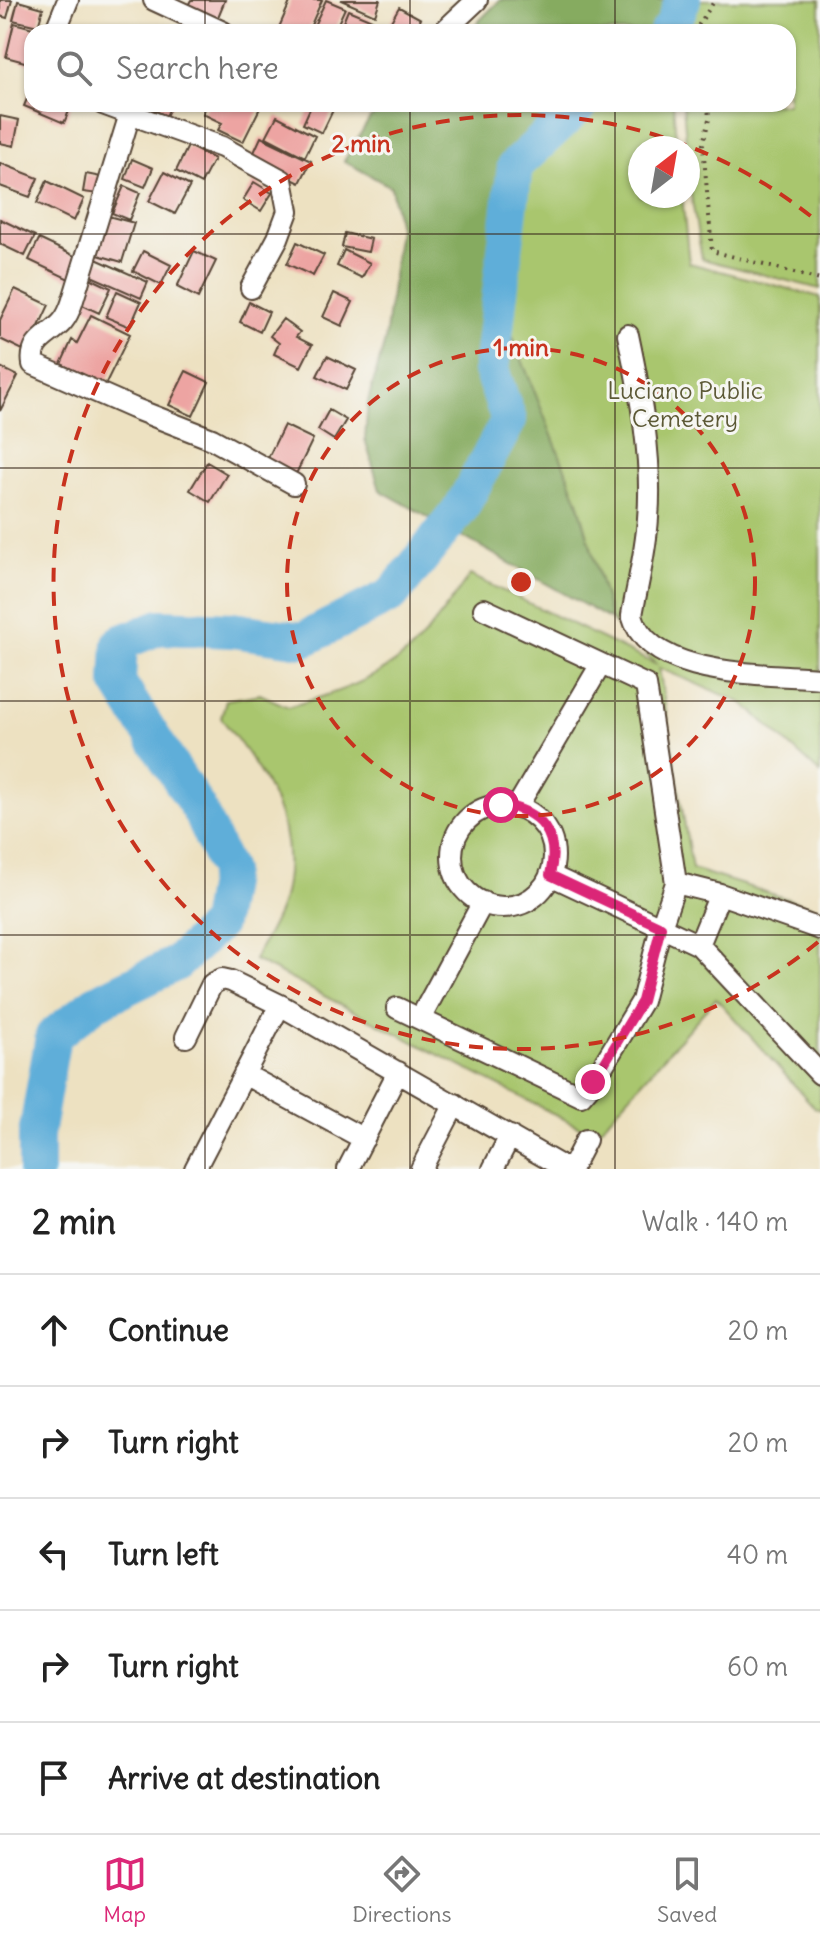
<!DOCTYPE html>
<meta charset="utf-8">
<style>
:root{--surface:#fff;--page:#f2f2f2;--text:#222;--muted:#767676;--line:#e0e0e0;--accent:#db2777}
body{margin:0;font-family:Delius,sans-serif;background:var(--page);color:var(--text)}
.compass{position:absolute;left:628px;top:136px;width:72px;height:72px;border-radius:50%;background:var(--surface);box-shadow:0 2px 6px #0004;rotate:31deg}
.stop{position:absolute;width:24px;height:24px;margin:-18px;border:6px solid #db2777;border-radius:50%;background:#fff}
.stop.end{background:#db2777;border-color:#fff;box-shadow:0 2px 8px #0008}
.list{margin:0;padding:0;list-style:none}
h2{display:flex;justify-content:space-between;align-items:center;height:104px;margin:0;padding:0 32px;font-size:34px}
h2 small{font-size:26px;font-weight:400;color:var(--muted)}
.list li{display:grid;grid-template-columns:52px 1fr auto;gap:24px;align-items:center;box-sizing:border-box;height:112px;padding:0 32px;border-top:2px solid var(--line)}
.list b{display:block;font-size:30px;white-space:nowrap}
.list em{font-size:26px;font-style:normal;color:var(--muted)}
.icon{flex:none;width:44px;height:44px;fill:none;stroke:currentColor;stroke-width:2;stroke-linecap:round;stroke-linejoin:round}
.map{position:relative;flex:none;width:820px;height:1169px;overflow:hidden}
.search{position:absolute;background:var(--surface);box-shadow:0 2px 6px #0004;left:24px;right:24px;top:24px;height:88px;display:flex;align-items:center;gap:20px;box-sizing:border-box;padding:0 28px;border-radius:24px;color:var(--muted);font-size:30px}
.sheet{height:664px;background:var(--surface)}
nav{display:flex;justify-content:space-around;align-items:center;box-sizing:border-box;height:112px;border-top:2px solid var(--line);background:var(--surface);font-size:22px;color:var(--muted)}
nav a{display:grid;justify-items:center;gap:4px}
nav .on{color:var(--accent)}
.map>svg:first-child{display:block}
.green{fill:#a9c66e;stroke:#727846;stroke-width:2}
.forest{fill:#86ab61;stroke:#606a40;stroke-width:2}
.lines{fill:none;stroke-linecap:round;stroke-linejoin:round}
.river{stroke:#5eaed9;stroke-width:36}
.building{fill:#eda4a2}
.minor-casing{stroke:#564536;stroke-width:24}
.path{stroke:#564536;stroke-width:4;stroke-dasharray:2 6;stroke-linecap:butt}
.minor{stroke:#fff;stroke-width:20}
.route{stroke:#db2777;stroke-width:10}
.grid{fill:none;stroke:#3b2a1e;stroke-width:2;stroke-opacity:0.55}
.ring{fill:none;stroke:#c8321e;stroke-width:4;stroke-dasharray:14 10}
.labels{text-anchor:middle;stroke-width:6;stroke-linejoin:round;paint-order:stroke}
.park-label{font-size:24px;fill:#5c5936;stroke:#f6f6f2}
.centre{fill:#c8321e;stroke:#f6f6f2;stroke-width:4}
.ring-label{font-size:24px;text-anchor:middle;font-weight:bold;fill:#c8321e;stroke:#f6f6f2;stroke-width:6;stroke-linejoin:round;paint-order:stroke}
</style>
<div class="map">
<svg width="820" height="1169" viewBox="0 0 820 1169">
<rect width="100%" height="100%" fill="#f6f6f2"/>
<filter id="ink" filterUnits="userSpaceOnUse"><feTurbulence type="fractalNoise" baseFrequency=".0125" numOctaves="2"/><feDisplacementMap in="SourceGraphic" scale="16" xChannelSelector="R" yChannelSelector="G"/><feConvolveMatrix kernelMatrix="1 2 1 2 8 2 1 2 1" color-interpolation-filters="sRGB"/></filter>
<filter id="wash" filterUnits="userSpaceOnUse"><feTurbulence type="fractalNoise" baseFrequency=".006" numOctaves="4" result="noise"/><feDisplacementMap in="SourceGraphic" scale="32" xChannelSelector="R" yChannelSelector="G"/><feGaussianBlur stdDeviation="1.8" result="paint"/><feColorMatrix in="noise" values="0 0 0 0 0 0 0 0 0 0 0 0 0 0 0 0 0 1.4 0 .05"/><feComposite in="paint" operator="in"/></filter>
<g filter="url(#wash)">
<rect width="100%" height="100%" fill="#ede1c1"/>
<path class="green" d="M696 0H820V289L702 259 690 189 683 104H788V32H677Z
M589 104H673L677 148H640V196H682L689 263 820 297V773L743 703 659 668 692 869 820 909V1110L814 1107 716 998 595 1135 254 960C263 940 278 919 283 898 301 824 263 773 221 718L226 700 260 694 288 707C333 694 382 679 416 645 436 624 453 598 470 575L657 665 611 620 578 501 502 312 524 174Z"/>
<path class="forest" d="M500 0H696L677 32H468Z
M392 104H589L524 174 507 322 578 501 611 620 380 490 365 439 368 401 385 341 399 228 391 187 344 161 370 118Z"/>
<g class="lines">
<path class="river" d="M667 32 671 29 683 0
M36 1169V1135L53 1036 95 1003 177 963 218 924 227 871 198 808 118 682 120 643 160 627 233 630 302 640 392 595 461 508 509 420 491 370 515 166 581 104"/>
</g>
<g id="blocks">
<path class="building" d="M0 0H12L7 18 0 16Z
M191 0H225L216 22 186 9Z
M291 0H322L308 32H277Z
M326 0 345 8 334 32H311Z
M341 0H380L375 15Z
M18 1 43 8 38 26 13 20Z
M399 7 421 19 414 32H385Z
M348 10 372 20 367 32H339Z
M14 23 44 31 32 32V64L6 57Z
M32 87V104H72L64 123 24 106Z
M142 104H172L166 116Z
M207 104H262L243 142 218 130 222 123 203 114Z
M312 104H326L334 108 322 133 303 124Z
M0 116 19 120 14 146 0 143Z
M277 116 315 136 305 157 266 137Z
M261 137 311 161 300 183 251 159Z
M188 146 214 159 201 184 176 171Z
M132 159 153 168 145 187 125 179Z
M0 163 38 178 30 197 0 186Z
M164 172 190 186 175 214 149 201Z
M86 174 101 177 98 194 83 192Z
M47 181 84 199 74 221 37 203Z
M254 182 272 193 261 211 243 200Z
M124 186 140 193 129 220 112 213Z
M108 216 134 223 122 262 98 255Z
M0 219 35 236 25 256 0 244Z
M345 233 371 239 368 252 342 247Z
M39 239 81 259 71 280 29 260Z
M297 242 324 255 313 276 287 264Z
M344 250 370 263 362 278 337 266Z
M143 251 171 265 161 285 133 271Z
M194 251 216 261 198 298 177 287Z
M96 259 148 282 141 298 89 275Z
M90 278 111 288 99 313 78 303Z
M15 289 49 305 27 352 0 339V320Z
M117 291 141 302 130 327 106 317Z
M334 293 353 302 342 326 323 317Z
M249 302 269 312 260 332 240 322Z
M91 315 130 334 105 385 61 364 72 340 77 343Z
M283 319 300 332 296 337 312 345 301 367 274 354 279 343 270 336Z
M327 356 356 370 346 390 317 376Z
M0 367 18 376 0 411Z
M186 371 209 382 193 416 169 405Z
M329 410 346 420 334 440 318 430Z
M284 425 313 439 295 476 266 462Z
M207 462 227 474 210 502 190 490Z"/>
</g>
</g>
<g filter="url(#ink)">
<use href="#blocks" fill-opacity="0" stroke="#564536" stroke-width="2"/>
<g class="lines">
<defs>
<path id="minor" d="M154 0 223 32
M55 32 68 0
M443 32 477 0
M103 104 130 114 72 303C70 309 67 316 63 321 51 336 29 340 33 364L133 408 212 439 294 484
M130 114 222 147 282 180 288 211 278 238 251 288
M628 335C640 392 653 460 648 518 646 551 638 582 632 615 649 679 767 673 820 678
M452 856a51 51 0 1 1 102 0a51 51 0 1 1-102 0Z
M517 807 601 664
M550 875 699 945 820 1074
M676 883 720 894 820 929
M699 945 720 894
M397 1008 581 1096 593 1082 642 1001 661 927 676 883 646 685 484 609
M420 1019 483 902
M186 1037 212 984 222 979 231 981 280 1005 566 1169
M244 1074 364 1139
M195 1169 280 1005
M348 1169 398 1072
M421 1169 455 1104
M493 1169 510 1136
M571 1169 586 1140"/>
</defs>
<use href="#minor" class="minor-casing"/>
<path class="path" d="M694 32 715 0
M708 104 709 119 703 144 712 251 820 280"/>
<use href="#minor" class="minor"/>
</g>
</g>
<g class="lines" filter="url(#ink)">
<path class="route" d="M501 805C541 810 560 835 550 875L661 927 642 1001 593 1082"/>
</g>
<path class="grid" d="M205 0V32M410 0V32M615 0V32M205 104V1169M410 104V1169M615 104V1169M0 234H820M0 468H820M0 701H820M0 935H820"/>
<g class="ring">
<circle cx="521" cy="582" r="234"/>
<path d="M818 942A467 467 0 1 1 818 222"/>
</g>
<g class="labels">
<g class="park-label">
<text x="685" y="399">Luciano Public<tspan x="685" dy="28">Cemetery</tspan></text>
</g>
</g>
<circle cx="521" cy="582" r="12" class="centre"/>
<g class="ring-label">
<text x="361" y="152">2 min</text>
<text x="521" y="356">1 min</text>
</g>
</svg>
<svg class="compass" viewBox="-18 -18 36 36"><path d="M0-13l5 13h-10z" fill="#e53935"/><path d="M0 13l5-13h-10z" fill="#767676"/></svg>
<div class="stop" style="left:501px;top:805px"></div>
<div class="stop end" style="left:593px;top:1082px"></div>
<div class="search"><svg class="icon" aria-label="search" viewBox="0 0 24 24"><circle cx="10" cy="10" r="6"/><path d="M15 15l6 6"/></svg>Search here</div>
</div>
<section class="sheet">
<h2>2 min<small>Walk · 140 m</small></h2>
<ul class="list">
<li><svg class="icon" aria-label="ahead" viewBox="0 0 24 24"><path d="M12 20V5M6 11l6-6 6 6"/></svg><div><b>Continue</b></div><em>20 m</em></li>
<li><svg class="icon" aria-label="right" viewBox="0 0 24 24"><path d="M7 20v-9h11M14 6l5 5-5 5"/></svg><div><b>Turn right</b></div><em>20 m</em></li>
<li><svg class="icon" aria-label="left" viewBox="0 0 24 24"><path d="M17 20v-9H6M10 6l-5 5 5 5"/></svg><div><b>Turn left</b></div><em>40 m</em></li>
<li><svg class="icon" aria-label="right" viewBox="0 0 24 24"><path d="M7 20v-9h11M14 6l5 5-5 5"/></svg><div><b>Turn right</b></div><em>60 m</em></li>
<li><svg class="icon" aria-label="arrive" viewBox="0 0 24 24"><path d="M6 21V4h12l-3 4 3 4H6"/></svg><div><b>Arrive at destination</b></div></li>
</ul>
</section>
<nav>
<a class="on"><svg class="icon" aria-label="map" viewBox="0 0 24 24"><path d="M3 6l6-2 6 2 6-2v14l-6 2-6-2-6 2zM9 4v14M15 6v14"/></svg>Map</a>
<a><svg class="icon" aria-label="directions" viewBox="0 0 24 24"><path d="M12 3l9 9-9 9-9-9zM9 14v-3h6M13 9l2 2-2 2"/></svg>Directions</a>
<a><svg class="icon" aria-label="saved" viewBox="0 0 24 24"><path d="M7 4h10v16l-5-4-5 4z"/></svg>Saved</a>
</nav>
